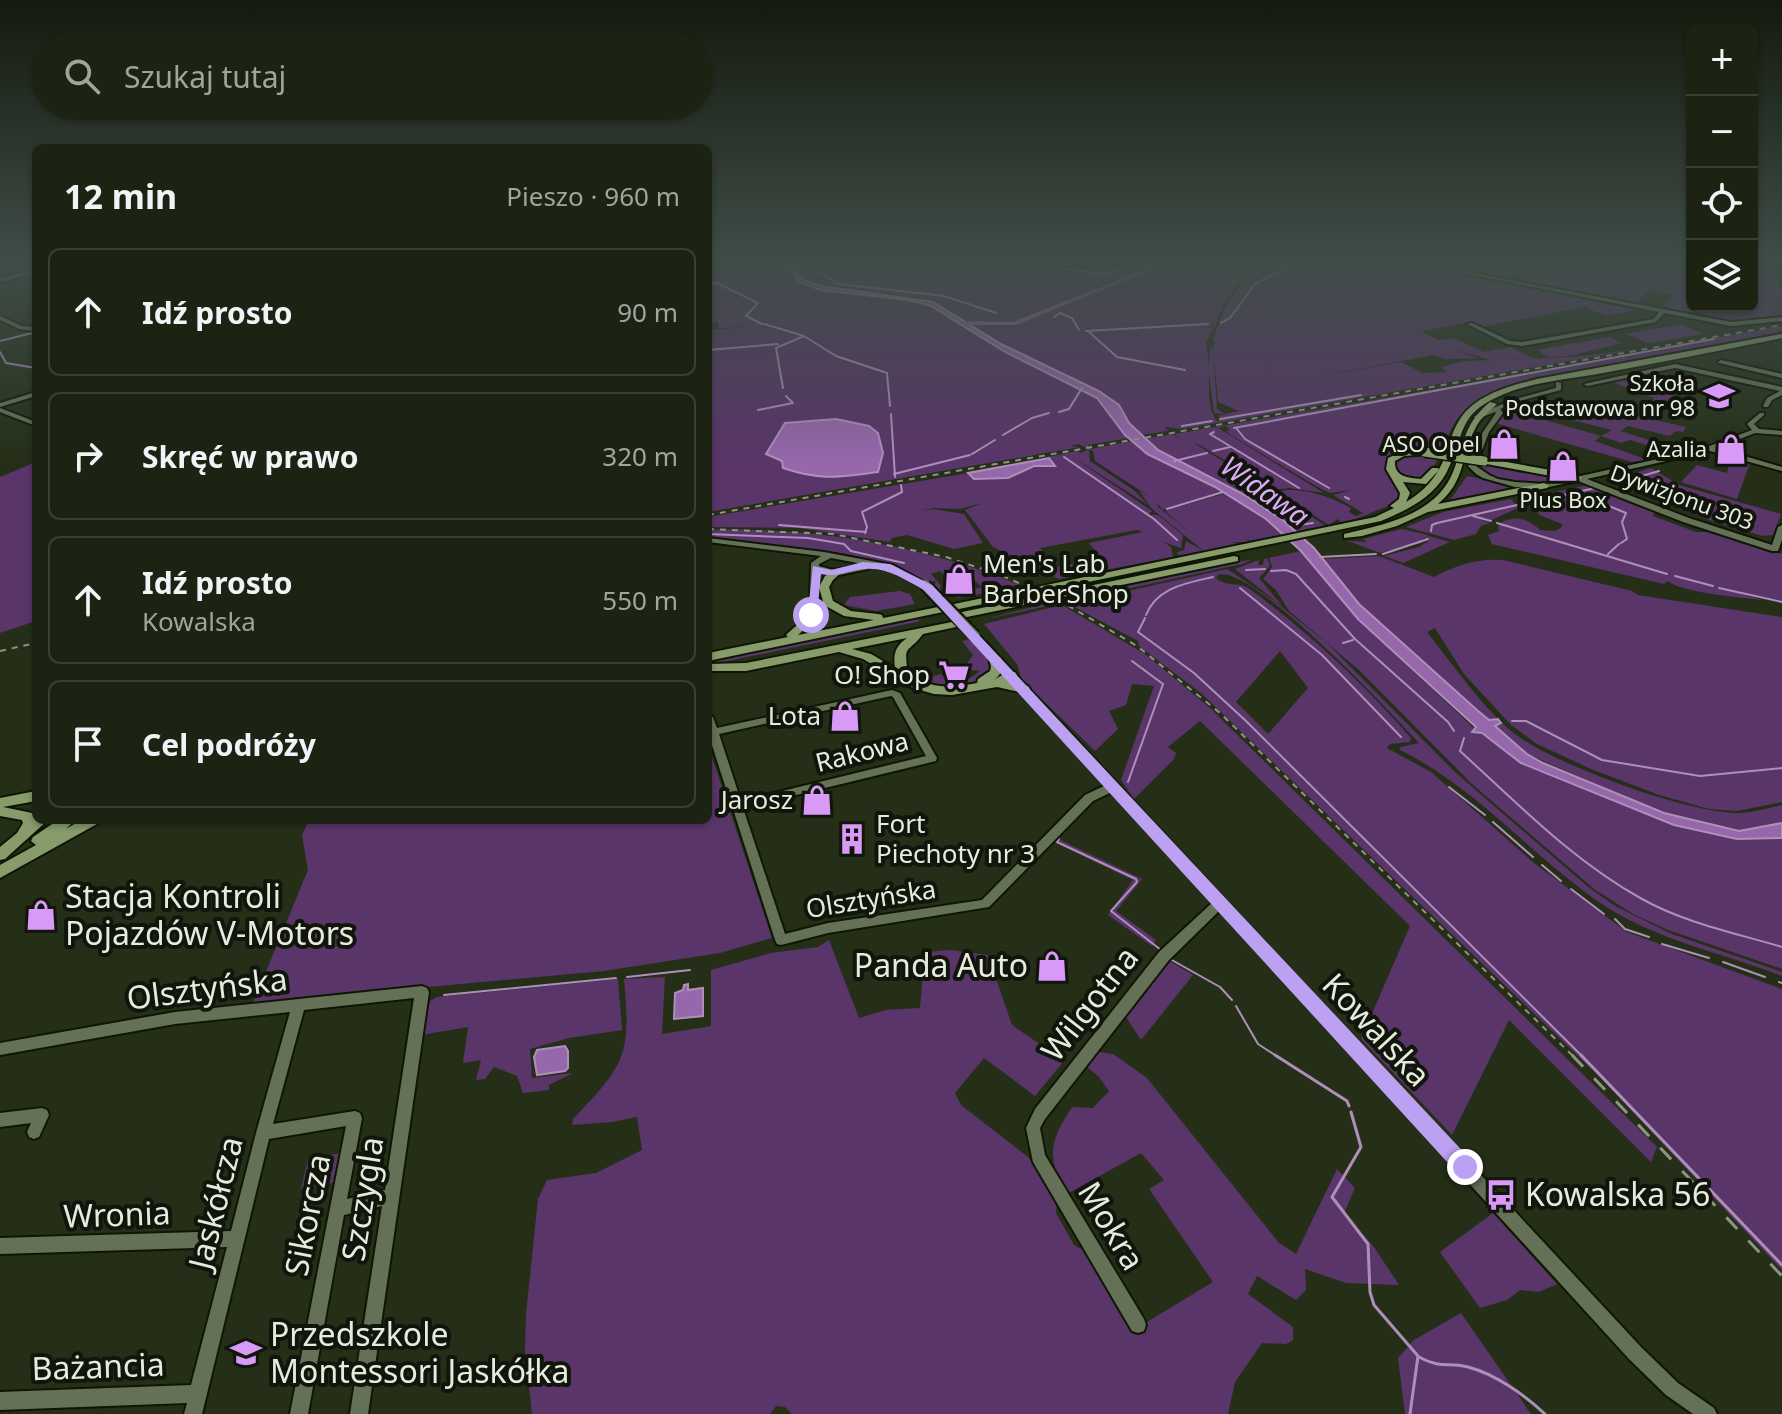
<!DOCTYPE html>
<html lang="pl">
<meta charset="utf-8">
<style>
:root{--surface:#1c2312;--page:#292f20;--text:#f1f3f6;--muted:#a0a49f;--line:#3a4032}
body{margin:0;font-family:"Noto Sans",sans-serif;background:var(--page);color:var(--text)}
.controls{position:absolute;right:24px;top:24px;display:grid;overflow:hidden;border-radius:12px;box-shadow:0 2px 6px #0004}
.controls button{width:72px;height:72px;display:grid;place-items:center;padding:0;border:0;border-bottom:2px solid var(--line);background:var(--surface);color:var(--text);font:40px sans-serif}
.stop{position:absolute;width:24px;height:24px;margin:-18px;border:6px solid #bca0f2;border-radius:50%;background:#fff}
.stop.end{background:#bca0f2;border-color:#fff;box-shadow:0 2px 8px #0008}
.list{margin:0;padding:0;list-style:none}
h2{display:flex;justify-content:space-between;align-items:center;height:104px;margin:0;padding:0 32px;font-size:34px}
h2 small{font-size:26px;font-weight:400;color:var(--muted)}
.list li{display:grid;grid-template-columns:52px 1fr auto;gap:24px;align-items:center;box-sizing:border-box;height:128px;margin:0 16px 16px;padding:0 16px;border:2px solid var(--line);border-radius:12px}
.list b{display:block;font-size:30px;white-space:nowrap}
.list p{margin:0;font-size:26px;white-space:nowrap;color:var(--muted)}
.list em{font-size:26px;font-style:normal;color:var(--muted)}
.icon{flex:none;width:44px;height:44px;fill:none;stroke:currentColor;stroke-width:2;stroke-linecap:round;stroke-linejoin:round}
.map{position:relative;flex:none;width:1782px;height:1414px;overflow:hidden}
.search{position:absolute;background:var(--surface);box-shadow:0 2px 6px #0004;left:32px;top:32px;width:680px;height:88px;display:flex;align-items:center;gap:20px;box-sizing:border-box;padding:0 28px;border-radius:44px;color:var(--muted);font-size:30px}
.panel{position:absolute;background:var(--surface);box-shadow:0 2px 6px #0004;left:32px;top:144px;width:680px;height:680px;border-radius:12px}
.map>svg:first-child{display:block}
.green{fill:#593569;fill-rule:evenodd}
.water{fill:#9667ab;stroke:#ae8fba;stroke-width:2}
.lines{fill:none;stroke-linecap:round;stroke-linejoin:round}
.stream-far1{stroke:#ae8fba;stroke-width:2}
.stream{stroke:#ae8fba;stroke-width:3}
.river{fill:#9667ab;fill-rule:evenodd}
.minor-casing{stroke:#0e1703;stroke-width:4}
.major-casing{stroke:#0e1703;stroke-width:4}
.minor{fill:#657157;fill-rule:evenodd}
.major{fill:#879b6b;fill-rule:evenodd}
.rail-far1{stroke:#8d9582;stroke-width:2;stroke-dasharray:6 6;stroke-linecap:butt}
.rail{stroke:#8d9582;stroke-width:3;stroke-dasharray:16 16;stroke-linecap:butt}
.minor-bridge-casing{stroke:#0e1703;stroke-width:14;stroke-linecap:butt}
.major-bridge-casing{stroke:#0e1703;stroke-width:12;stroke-linecap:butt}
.minor-bridge{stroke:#657157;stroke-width:10}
.major-bridge{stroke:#879b6b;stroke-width:9}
.route{fill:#bca0f2}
.labels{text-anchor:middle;stroke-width:8;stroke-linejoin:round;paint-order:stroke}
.far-poi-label{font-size:22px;fill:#e5ecdd;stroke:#11150b;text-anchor:end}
.far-street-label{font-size:22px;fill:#e5ecdd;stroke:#11150b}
.poi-label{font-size:26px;fill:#e5ecdd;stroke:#11150b;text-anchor:end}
.street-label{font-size:26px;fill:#e5ecdd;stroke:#11150b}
.water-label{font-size:28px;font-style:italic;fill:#ddabf5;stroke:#11150b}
.near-poi-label{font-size:32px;fill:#e5ecdd;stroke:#11150b;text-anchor:start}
.near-street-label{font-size:32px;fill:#e5ecdd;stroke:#11150b}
</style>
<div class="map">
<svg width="1782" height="1414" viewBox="0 0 1782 1414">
<rect width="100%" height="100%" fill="#252f18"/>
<path class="green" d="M708 262C726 262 765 257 780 263 793 268 798 282 811 287L908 300 932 306 1005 352 1097 398 1129 438 1088 445 1091 449 1132 441 1147 454 1224 491 1163 510 1157 503 1158 507 1189 531 1165 511 1226 493 1251 507 1284 535 1250 541 1246 538 1249 542H1232L1243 546 1180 558 1177 552 1184 550 1186 541 1204 551 1152 509 1139 491 1150 497 1095 461 1093 451 1078 444 1070 446 1080 447 708 512V330L752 327 719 328 718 322H708ZM836 419 869 426 782 461 767 453 786 423Z
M787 262H1021L1109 273 1137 262H1254L1223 305 1210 339 1216 312 1208 340 1206 341 1209 366 1210 345 1213 349 1217 409 1225 414 1214 413 1209 373C1209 389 1207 408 1217 421L1224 419 1217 416 1239 411 1218 402 1213 345 1216 343 1213 340 1225 307 1257 262H1402L1644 309 1606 316 1585 307 1480 327 1470 322 1421 331 1438 340 1454 338 1484 352 1511 347 1532 358 1492 360 1451 349 1478 358 1444 359 1434 355 1304 379 1401 362 1423 373 1447 372 1441 367 1465 361 1573 357 1638 349 1182 429 1165 427 1168 431 1141 435 1129 423 1119 406 1099 391 1001 344 943 307 916 298 820 286 804 280Z
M1415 262H1532L1509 280Z
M1541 262H1692V306H1752V271L1775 276 1782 291V317L1731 324 1668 311 1669 307 1664 305 1674 295 1649 289 1638 301 1647 304 1646 306 1623 301 1642 281H1650L1639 278 1640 280 1621 301 1519 281Z
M1681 324 1703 334 1648 343 1626 334Z
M1782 326V331L1776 333 1520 384C1478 396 1455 407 1443 451H1408L1388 459 1386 466 1404 491 1400 501 1339 526 1336 524 1341 522 1337 519 1329 525 1277 492C1300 485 1331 497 1351 508L1349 512 1356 516 1363 513 1333 495 1351 490 1330 493 1321 489 1232 436 1226 431 1230 430 1226 426 1218 428 1324 493 1289 488 1273 490 1198 444 1194 443 1326 526 1296 532C1252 490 1190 477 1144 439L1172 434 1184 441 1174 434 1663 350 1658 348Z
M1609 337 1622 343 1570 356 1547 357 1537 350Z
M1618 378 1687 400 1683 403 1665 400 1685 408 1683 412 1655 404 1652 402 1654 398 1607 380Z
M1599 400 1635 408 1633 415 1686 427 1683 432 1676 431 1670 436 1628 426 1620 431 1656 442 1647 445 1630 440 1621 443 1601 436 1595 441 1648 460 1632 462 1495 423 1500 410 1506 409 1601 436 1612 430 1564 418 1570 412 1562 410Z
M1089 449 1090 461 1135 491 1148 505 1070 455 1152 511 1148 515H1158L1183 535 1181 548 1164 542 1171 547 1173 557 1059 579 993 547 965 510 982 503 960 509 933 508 921 511 933 509 964 514 983 543 954 549 907 535 892 538 890 542 799 528 708 527V517L968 473 974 479 1008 478 1034 466H1054L1047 457 1077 451 1081 453ZM1137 530 1143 532 1089 543 1102 558 1057 567 1040 548Z
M1421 454 1424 459 1440 456 1425 480 1411 481 1398 475 1395 460Z
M1730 458 1750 463 1737 499 1681 482 1697 465 1727 473Z
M36 462V621L0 633V477Z
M1476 462 1487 468 1488 464 1561 478C1537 490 1495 482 1475 466Z
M1651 468 1679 485 1781 514 1773 535 1762 536C1728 525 1683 517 1659 490L1618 485 1612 481Z
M1467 476 1505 484 1509 488 1448 503Z
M1588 485 1655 511 1653 516 1696 532H1714L1782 554V601L1732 591 1762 600C1739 597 1682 593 1668 581L1664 584 1492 544 1488 535 1499 531 1498 525C1512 514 1528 518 1540 530L1555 531 1562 527V524L1539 515 1536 508 1517 500Z
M1511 499 1518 508 1489 521 1480 520 1490 523 1481 526 1476 534 1454 540 1406 527 1443 512Z
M1402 529 1428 535 1427 538 1429 536 1450 542 1403 563 1384 556 1419 547 1430 540 1424 538 1421 543 1380 553 1348 541 1367 542 1363 539Z
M708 530C806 527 900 542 992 574L990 577H1000L1024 587 956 598V593L982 587 965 573 944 575 940 571 931 574 941 586 939 591 934 587 936 581 927 582 896 566 840 553 708 538Z
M1301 551 1358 619 1479 733 1538 770 1674 825 1737 839 1782 838V969L1668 930 1633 914 1594 889 1472 784 1359 670 1289 611 1276 590 1263 579 1272 567 1269 558Z
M1379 556 1434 577C1456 565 1478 558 1503 560L1632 591 1638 595 1782 617V802L1737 811 1709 809 1659 795 1591 769 1537 744 1511 725 1464 674 1435 628 1427 632C1450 661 1487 713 1515 734 1556 765 1689 814 1740 813 1754 812 1768 808 1782 805V823L1740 831 1706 825 1664 813 1527 754 1359 604 1322 559Z
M1267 558 1270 566 1259 578 1283 607 1235 569 1259 560 1258 565H1263L1264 559Z
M1253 559 1242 564 982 620 1088 593Z
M1227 569 1273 600 1329 645 1456 773 1587 886 1615 906 1672 934 1782 972V976C1723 953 1659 941 1605 906 1533 858 1479 789 1400 750V747L1419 743C1393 714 1251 563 1218 575L1216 578C1227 588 1239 581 1250 589 1310 634 1361 681 1411 738L1410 742 1390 744 1387 748 1431 772 1534 863 1627 932 1782 989V1270L1601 1078 1202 694 1139 646 1138 641 1069 604ZM1280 651 1308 688 1268 734 1236 702Z
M900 591 910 594 915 604 876 611 844 605 850 597Z
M1062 605 1145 654 1210 708 1657 1147 1651 1162 1509 1020 1452 1135 1361 1039 1410 926 1200 721 1168 747 1176 753 1174 759 1134 799 1121 780 1154 686 1132 684 1126 705 1109 711 1118 729 1095 751 1022 680 1017 664 984 624Z
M923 616 917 622 708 665V660Z
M970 639 991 662 992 670 988 675H977L983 678C964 688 946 689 926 683L929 677 935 682 931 677 941 674 948 681 963 677 958 671 963 669 962 672 969 679 980 671 972 670 967 664 973 655 962 641Z
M708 745 772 938 720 953 604 971 253 1003 308 870 302 835 309 820H708Z
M1056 838 1142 879 1116 911 1156 940 1152 946 1108 915 1133 880 1052 841Z
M829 940 859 1018 886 1010 920 1008 925 952 951 950 988 955 1012 1025 1064 1061 1035 1096 984 1058 955 1093 961 1105 1028 1157 1057 1201 1056 1213 1074 1245 1085 1251 1132 1331 1213 1282 1149 1189 1164 1180 1141 1153 1065 1195C1048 1155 1048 1144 1072 1107L1093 1108 1109 1091 1099 1077 1087 1067 1099 1052 1113 1054 1147 1078 1279 1243 1296 1254 1337 1169 1355 1188 1344 1213 1374 1247 1399 1285 1346 1283 1305 1269 1306 1290 1296 1300 1257 1276 1248 1294 1293 1327V1340L1286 1344 1262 1343 1235 1382 1228 1414H792L785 1407 776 1406 770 1414H532L525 1349 526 1314 538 1199 547 1180 596 1173 642 1150 637 1117 613 1122 572 1125 573 1119C626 1064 631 1055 624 979L665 977 662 1034 711 1026V970L771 953 818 947Z
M1166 959 1193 975 1141 1040 1126 1017 1138 994Z
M618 979 622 1030 569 1038 530 1049 532 1078 573 1073 549 1085V1090L523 1093 517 1076 494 1067 485 1079 476 1080 481 1060 463 1063 468 1027 421 1035 430 1001 437 997Z
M342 1153 338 1182 301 1189 308 1159Z
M1493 1213 1557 1284 1539 1292 1520 1290 1507 1300 1480 1308 1440 1252Z
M1461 1313 1531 1414H1405L1398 1358 1414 1340Z"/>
<path class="water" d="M777 262 791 263 804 280 820 286 933 302 1001 344 1099 391 1119 405 1129 423 1158 450 1245 495 1284 521 1314 548 1359 604 1477 710 1489 720 1498 719 1501 723 1495 726 1527 754 1543 763 1664 813 1739 831 1782 823V838L1737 839 1674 825 1521 763 1482 733 1472 732 1476 727 1358 619 1301 551 1266 519 1215 487 1147 454 1125 435 1097 398 1005 352 931 306 908 300 820 290 797 281 793 272Z
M836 419 869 426 878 433 883 453 878 472C838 477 822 481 783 468L782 461 766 454 785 423Z
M1049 458 1055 466H1034L1008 478 974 479 968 473Z
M688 984V990L703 988V1016L674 1019 675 993 683 990 684 985Z
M565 1046 568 1051V1068L565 1071 537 1075 534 1057 537 1050Z"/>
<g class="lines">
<path class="stream-far1" d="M804 262 839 284 944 296 996 313
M1017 262 1104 274 1140 262
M708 282 719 284 758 303 746 316 762 324
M1054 317 1060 313 1072 318 1079 330
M1221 323 1230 318 1256 283 1297 262
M764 324 804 336 776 348 783 388
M1086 331 1208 324
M1089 332 1117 357 1185 370
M804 336 836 356 887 373 890 406
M0 341 36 332
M708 350 778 344
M0 352 6 363 36 368
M758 410 793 403 786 396
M1059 412 1069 409 1082 388
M891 414 895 477
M1220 419 1361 395
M1182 426 1212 421
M1234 428 1714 339
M1237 429 1245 439 1329 488
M1214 432 1210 434 1299 488
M1003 435 1032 418 1049 413
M1213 451 1230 447
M972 454 995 440
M1064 457 1154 519 1177 540
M1174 461 1207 453
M894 474 970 455
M1615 484 1659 471
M1577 493 1626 513 1622 522 1627 539 1621 543
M1345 497 1349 499
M1524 504 1595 488
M1167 509 1223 492
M1473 516 1491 521
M1497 523 1667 574
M779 525 866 532
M1299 525 1313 523
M1431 531 1432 525 1437 523 1517 505
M865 533 867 527 862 512 902 492 901 485
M708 534 808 538 844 544 851 551 904 563
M1383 554 1428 539
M1608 554 1619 544
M1320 557 1376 554
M1246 570 1265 569
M1271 571 1286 570 1296 574 1355 639 1448 722 1454 731
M1675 576 1713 586
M1240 588 1322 655 1401 737
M1719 588 1782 602
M1146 615C1157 587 1187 583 1213 577
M1145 618 1138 632 1194 673 1246 721 1583 1057
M1343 643 1353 640
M1512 721H1526L1602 760 1700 776 1782 768
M1464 738 1460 751C1517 803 1573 861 1642 899 1685 923 1735 933 1782 947
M1128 782 1163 684 1132 661
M1449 787 1485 815
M1493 822 1533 857
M1059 839 1057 842 1136 879 1137 882 1111 911 1161 950
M1542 865 1561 881
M1571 889 1604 914
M1615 919 1625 929 1649 937
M1662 944 1709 958
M1170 959 1220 987 1232 1000
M1723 962 1765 977
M627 977 690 970
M1779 982 1782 983
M444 995 616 978
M1236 1006 1258 1044 1278 1057"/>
<path class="stream" d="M1275 1055 1347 1101 1349 1106
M1581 1055 1782 1265
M1351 1112 1361 1147 1332 1197 1368 1244 1370 1292 1374 1305 1418 1356 1410 1414
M1419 1357C1444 1370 1447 1361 1468 1367 1495 1374 1525 1395 1545 1414"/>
<path class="river" d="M1164 262H1171L1016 325H964L961 323 964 321 1013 322Z"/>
<defs>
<path id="minor" d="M1406 262H1415L1731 322 1782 317V321L1731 326 1664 313 1656 322 1522 346 1507 344 1467 324 1472 323 1510 341 1522 342 1654 319 1659 312Z
M36 269V273L0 282V278Z
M0 316 22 326 36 327V331L19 329 0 320Z
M1721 360 1782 374V378L1719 363 1718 362Z
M1675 364 1782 387V395L1772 400 1768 407H1764L1763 406 1767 398 1780 391 1675 368 1587 386 1584 384Z
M1556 382 1561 383V390L1516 402 1500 409 1503 413 1489 432 1476 466 1489 475 1498 479 1515 482 1544 484 1699 450 1752 430 1747 424 1748 423 1760 413H1764V415L1754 424 1759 429 1782 431V435L1755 433 1717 448 1782 467V471L1710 451 1587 479 1689 518 1772 545 1778 527 1782 525V540L1778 551H1772L1683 522 1578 481 1544 488 1515 487 1483 478 1476 474 1468 466 1483 432 1496 413 1495 412 1477 419 1474 417 1475 416 1512 400 1556 388Z
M36 392V396L0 407V403Z
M0 408 36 422V426L0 412Z
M708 538 824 552 893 565 929 585 925 588 922 587 890 570 872 566 868 569 834 576 819 571 818 599 814 602 810 599 811 563 821 556 708 542ZM831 558 863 564 834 570 819 566V564Z
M975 633 978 634 1641 1347 1678 1383 1714 1408 1717 1414H1693L1666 1395 1629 1359 1220 910 1169 960 1045 1119 1040 1128 1045 1155 1144 1319 1146 1325 1144 1331 1138 1333 1132 1331 1033 1162 1026 1128 1035 1109 1159 952 1213 902 1112 792 1093 801 989 907 828 933 781 945 777 944 775 940 733 809 729 806 731 804 708 733V714L713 717 717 728 892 690 900 693 937 758 936 761 743 808 785 934 828 923 982 900 1085 795 1106 785 972 638 970 636ZM891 696 893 697 926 756 741 801 719 734Z
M422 986 427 988 429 992 368 1414H350L382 1206 344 1215 308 1414H290L346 1126 269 1139 202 1414H184L187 1403 0 1410V1392L191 1385 227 1247 0 1254V1238L231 1231 256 1133 290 1012 175 1024 0 1055V1043L175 1012ZM414 998 385 1190 347 1199 362 1118 360 1113 355 1111 273 1124 304 1010Z
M42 1108 47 1110 49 1115 39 1137 34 1139 29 1137 27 1132 31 1123 0 1127V1113Z"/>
<path id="major" d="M1782 334V338C1722 350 1662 362 1603 373 1561 381 1516 382 1480 407 1460 422 1460 444 1450 465 1438 495 1410 509 1381 521L954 610 949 607 954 604 1375 517 1394 508 1390 506 1399 499 1400 493 1386 469 1388 458C1400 452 1417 446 1429 452L1428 454 1404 456 1395 461C1394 477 1408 478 1421 479L1432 468H1438L1439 470 1426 484 1403 482 1410 493 1406 502C1428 489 1440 473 1448 448 1451 438 1454 428 1460 419 1477 394 1510 386 1537 379Z
M1490 402 1497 404C1489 412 1480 418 1475 429 1461 457 1465 482 1438 504L1544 483 1549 486 1547 488 1428 512 1397 526 1362 536 1344 538V534C1383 525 1436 515 1453 472 1465 443 1463 424 1490 402Z
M1484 458 1578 475 1582 478 1578 481 1481 463 1480 461Z
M1234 556 1238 557V561L962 618 957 615 962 612Z
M837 569 842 572 833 580 829 587 833 601 851 611 878 614 882 615 883 618 943 606 948 609 943 612 708 661V653L788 637 786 635 788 633 804 619 809 599 814 596 819 599 814 620 798 635 874 620 844 616 824 605 819 587 825 576Z
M957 621 961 622 962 624 961 626 923 634C906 656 904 642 908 675 934 689 949 688 977 683L978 679 990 671 991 667 989 658 995 654 1001 658C1004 667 1002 674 994 680L1007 672H1015L1017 675 1009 682 1028 686 1030 689 1028 692 1024 693 997 687 952 695 934 694 913 688 863 659 839 652 746 671H708L709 664 746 663ZM907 638C895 646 893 655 895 668L871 654 852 649Z
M36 791V801L3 807 32 813 35 818 36 817V820H48L5 859 0 860V847L17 833 23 823 22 820 0 816V808L2 807 0 808V798Z
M58 820H75L66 829 81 820H99L97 824 0 878V865L36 845 31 841 33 837Z"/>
</defs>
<use href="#minor" class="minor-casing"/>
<use href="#major" class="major-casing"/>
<use href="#minor" class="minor"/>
<use href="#major" class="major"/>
<path class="rail-far1" d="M708 515 1782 325
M708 529 833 534 946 557 998 574 1062 602 1137 646 1220 713 1574 1057
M0 651 36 643"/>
<path class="rail" d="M1572 1055 1782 1276"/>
<defs>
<path id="minor-bridge" d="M925 585 975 636"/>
<path id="major-bridge" d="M1425 452 1484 461"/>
</defs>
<use href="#minor-bridge" class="minor-bridge-casing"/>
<use href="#major-bridge" class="major-bridge-casing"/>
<use href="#minor-bridge" class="minor-bridge"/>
<use href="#major-bridge" class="major-bridge"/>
</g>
<linearGradient id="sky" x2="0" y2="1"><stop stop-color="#141a0d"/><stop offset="0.57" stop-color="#404d48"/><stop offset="1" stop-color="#404d48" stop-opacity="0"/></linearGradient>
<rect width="1782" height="460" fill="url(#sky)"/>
<path class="route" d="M863 562 890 564 932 585 1472 1161 1474 1167 1472 1174 1465 1177 1458 1174 924 590C905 580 887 567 865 569 850 570 836 578 821 574L817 615 807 618 813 566 831 570Z"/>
<defs>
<symbol id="school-bare" viewBox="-9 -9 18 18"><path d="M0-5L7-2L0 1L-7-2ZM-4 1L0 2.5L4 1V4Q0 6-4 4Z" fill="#d99af7" stroke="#11150b" stroke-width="2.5" paint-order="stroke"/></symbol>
<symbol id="shop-bare" viewBox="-9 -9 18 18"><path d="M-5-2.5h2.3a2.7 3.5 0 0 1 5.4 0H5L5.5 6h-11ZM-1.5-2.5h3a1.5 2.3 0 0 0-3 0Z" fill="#d99af7" stroke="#11150b" stroke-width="2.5" paint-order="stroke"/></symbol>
<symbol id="supermarket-bare" viewBox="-9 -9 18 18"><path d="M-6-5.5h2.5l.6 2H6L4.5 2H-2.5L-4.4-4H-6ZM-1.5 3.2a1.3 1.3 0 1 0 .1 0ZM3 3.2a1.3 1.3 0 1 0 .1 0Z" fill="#d99af7" stroke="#11150b" stroke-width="2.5" paint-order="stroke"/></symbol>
<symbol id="building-bare" viewBox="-9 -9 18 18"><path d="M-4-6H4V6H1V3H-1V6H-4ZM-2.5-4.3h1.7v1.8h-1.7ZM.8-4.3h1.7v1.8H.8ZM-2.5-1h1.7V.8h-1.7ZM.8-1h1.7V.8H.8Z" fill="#d99af7" stroke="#11150b" stroke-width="2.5" paint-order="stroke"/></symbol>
<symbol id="bus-bare" viewBox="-9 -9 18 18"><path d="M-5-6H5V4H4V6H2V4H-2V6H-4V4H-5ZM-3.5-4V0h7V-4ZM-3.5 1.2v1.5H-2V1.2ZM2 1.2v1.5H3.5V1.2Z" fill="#d99af7" stroke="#11150b" stroke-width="2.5" paint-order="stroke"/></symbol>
</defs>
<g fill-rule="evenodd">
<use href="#school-bare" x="1697" y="374" width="44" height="44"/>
<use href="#shop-bare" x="1482" y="422" width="44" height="44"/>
<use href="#shop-bare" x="1709" y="427" width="44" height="44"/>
<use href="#shop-bare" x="1541" y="444" width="44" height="44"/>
<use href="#shop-bare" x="937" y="557" width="44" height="44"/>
<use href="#supermarket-bare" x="932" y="653" width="44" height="44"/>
<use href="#shop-bare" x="823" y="694" width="44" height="44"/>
<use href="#shop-bare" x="795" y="778" width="44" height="44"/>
<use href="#building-bare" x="830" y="817" width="44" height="44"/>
<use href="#shop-bare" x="19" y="893" width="44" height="44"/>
<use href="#shop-bare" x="1030" y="944" width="44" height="44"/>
<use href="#bus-bare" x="1479" y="1173" width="44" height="44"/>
<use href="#school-bare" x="224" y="1331" width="44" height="44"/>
</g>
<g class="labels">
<g class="far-poi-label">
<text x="1695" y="391">Szkoła<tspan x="1695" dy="25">Podstawowa nr 98</tspan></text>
<text x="1480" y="452">ASO Opel</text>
<text x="1707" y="457">Azalia</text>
<text x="1563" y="508" text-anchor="middle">Plus Box</text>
</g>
<g class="far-street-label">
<text transform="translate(1682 497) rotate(20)" y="8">Dywizjonu 303</text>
</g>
<g class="poi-label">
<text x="983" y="573" text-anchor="start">Men's Lab<tspan x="983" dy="30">BarberShop</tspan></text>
<text x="930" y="684">O! Shop</text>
<text x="821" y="725">Lota</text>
<text x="793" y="809">Jarosz</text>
<text x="876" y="833" text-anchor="start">Fort<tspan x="876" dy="30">Piechoty nr 3</tspan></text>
</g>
<g class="street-label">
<text transform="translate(862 752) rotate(-14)" y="9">Rakowa</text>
<text transform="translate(871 899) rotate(-9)" y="9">Olsztyńska</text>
</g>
<g class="water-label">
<text transform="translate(1265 491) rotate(35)" y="10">Widawa</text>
</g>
<g class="near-poi-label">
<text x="65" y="908">Stacja Kontroli<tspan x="65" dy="37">Pojazdów V-Motors</tspan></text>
<text x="1028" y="977" text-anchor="end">Panda Auto</text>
<text x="1525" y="1206">Kowalska 56</text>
<text x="270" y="1346">Przedszkole<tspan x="270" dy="37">Montessori Jaskółka</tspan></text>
</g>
<g class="near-street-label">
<text transform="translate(207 989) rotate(-7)" y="11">Olsztyńska</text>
<text transform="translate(1090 1004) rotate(-52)" y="11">Wilgotna</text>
<text transform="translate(1376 1030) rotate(47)" y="11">Kowalska</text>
<text transform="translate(363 1199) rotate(-81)" y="11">Szczygla</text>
<text transform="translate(216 1203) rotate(-76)" y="11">Jaskółcza</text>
<text transform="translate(117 1215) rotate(-2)" y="11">Wronia</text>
<text transform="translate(308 1215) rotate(-79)" y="11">Sikorcza</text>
<text transform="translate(1111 1226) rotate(59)" y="11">Mokra</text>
<text transform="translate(98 1367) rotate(-2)" y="11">Bażancia</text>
</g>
</g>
</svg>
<div class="controls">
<button>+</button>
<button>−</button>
<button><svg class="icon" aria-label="locate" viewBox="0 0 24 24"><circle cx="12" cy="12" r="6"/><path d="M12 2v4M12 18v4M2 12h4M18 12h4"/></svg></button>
<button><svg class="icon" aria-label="layers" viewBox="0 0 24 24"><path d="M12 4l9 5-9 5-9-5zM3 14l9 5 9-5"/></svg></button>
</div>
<div class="stop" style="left:811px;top:615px"></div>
<div class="stop end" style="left:1465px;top:1167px"></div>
<div class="search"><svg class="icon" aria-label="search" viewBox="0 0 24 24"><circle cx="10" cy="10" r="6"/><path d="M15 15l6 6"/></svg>Szukaj tutaj</div>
<section class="panel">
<h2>12 min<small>Pieszo · 960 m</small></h2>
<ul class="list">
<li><svg class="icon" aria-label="ahead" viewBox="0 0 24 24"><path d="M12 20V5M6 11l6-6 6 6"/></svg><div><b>Idź prosto</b></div><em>90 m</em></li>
<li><svg class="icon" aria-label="right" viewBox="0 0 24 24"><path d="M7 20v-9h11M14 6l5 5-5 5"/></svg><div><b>Skręć w prawo</b></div><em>320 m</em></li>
<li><svg class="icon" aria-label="ahead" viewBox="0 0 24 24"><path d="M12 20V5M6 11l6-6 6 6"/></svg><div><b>Idź prosto</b><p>Kowalska</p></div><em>550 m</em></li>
<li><svg class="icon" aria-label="arrive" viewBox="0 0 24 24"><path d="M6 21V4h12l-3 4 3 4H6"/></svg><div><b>Cel podróży</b></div></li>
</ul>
</section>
</div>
